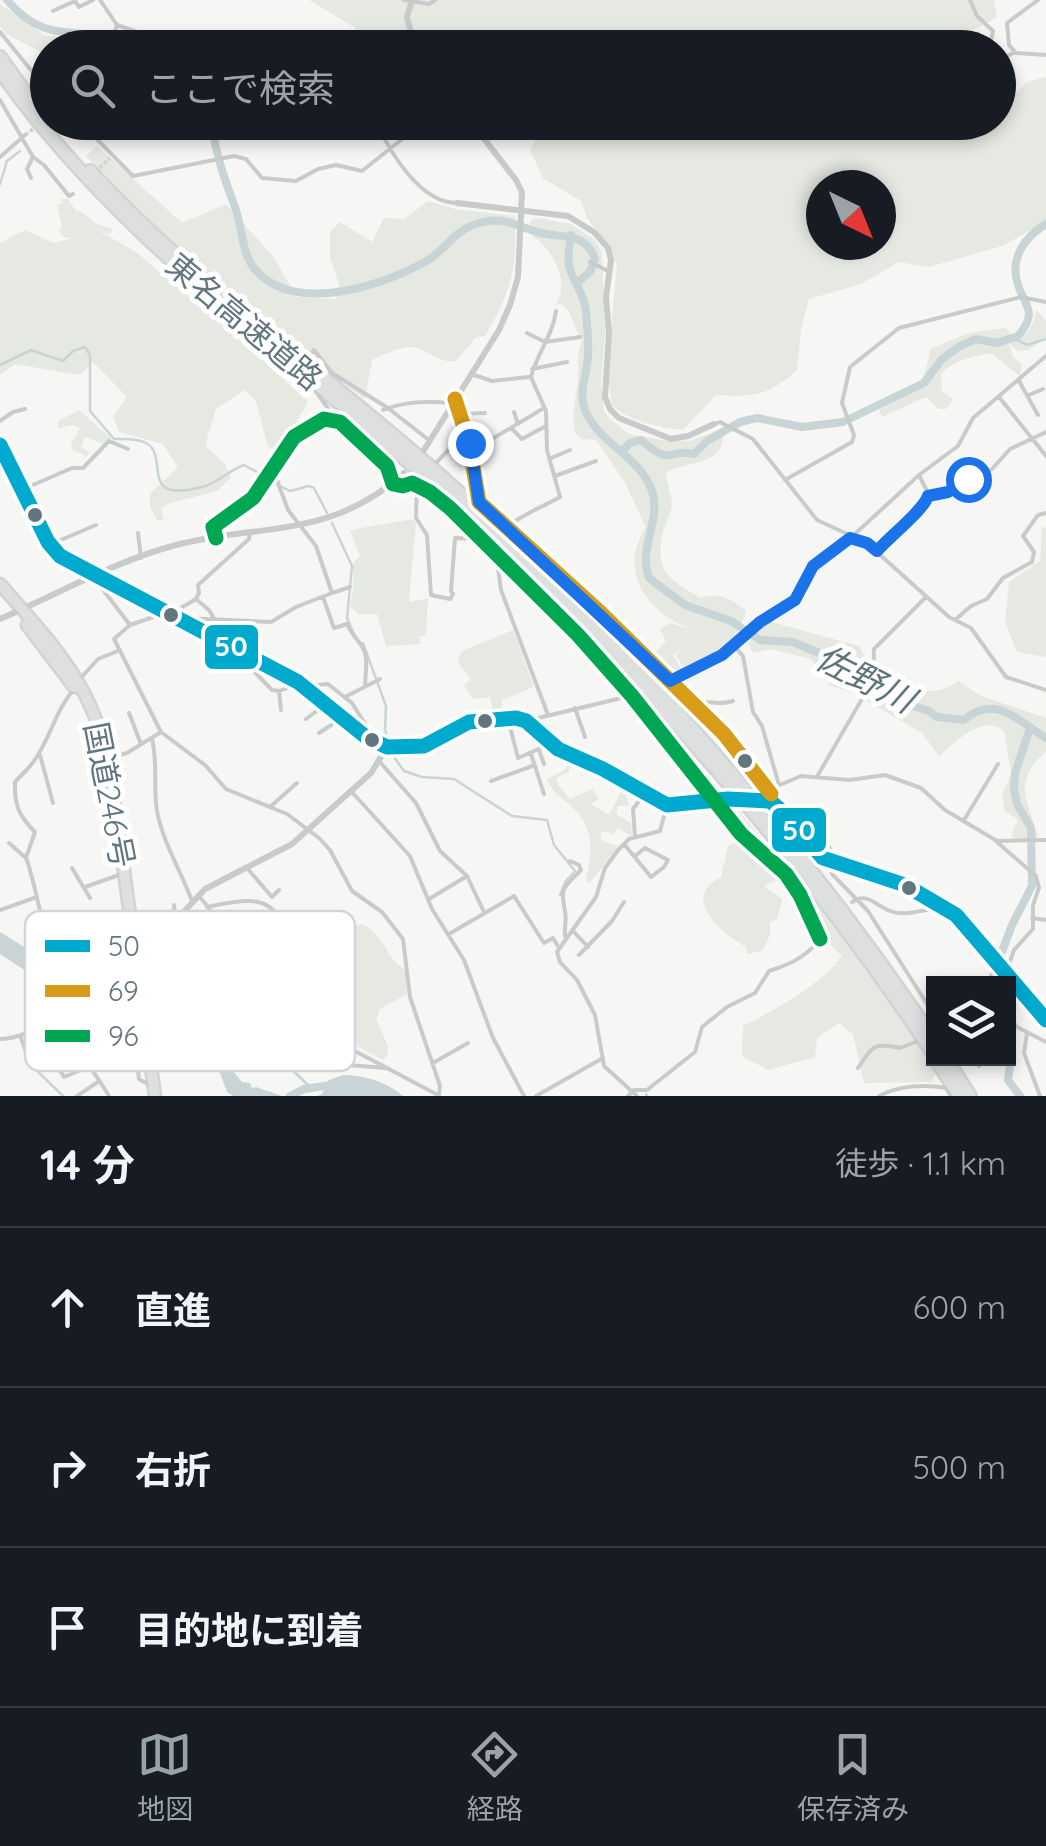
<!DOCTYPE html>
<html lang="ja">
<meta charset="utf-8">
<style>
:root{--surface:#171b24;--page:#242831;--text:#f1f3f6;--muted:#9ea1a6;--line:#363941;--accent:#96a3a8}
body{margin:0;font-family:Quicksand,"Noto Sans JP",sans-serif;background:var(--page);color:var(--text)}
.controls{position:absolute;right:30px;bottom:30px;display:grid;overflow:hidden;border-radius:0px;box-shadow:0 5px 15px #0003}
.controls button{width:90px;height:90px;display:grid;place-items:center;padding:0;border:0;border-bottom:2px solid var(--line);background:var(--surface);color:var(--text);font:50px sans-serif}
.compass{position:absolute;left:806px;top:170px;width:90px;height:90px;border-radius:50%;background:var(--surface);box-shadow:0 5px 15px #0003;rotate:137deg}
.stop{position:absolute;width:30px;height:30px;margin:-22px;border:8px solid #1a73e8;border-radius:50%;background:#fff}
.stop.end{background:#1a73e8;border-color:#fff;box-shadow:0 2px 10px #0008}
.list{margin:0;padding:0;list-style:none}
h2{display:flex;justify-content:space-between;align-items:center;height:130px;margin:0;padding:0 40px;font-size:42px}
h2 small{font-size:32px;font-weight:400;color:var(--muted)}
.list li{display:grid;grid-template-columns:65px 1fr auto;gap:30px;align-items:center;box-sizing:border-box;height:160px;padding:0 40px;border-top:2px solid var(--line)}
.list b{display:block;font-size:38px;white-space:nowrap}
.list em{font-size:32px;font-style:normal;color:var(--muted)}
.icon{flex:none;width:55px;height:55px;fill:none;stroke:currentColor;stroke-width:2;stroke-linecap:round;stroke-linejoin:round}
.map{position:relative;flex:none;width:1046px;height:1096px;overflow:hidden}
.search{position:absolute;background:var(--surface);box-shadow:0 5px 15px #0003;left:30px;right:30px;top:30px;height:110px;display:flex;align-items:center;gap:25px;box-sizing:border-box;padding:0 35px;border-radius:55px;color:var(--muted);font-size:38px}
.sheet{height:610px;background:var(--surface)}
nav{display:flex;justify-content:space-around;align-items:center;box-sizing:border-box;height:140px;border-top:2px solid var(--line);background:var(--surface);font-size:28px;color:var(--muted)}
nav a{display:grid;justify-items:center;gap:5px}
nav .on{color:var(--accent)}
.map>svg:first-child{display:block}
.green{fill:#e6e8e2;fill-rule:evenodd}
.water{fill:#c8d4d5}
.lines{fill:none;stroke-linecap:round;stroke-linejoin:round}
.stream{stroke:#c8d4d5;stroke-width:2.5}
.river{stroke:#c8d4d5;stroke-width:8}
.minor-tunnel{stroke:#d1d6d8;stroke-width:4;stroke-dasharray:4 2;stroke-linecap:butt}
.primary-casing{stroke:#d2d3d3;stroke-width:14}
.trunk-casing{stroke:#d2d3d3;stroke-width:15}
.motorway-casing{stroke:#d2d3d3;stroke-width:16}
.minor{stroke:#c9cbcb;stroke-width:4}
.tertiary{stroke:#c9cbcb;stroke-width:6}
.primary{stroke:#dedfdf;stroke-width:9}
.trunk{stroke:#dedfdf;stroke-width:10}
.motorway{stroke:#dedfdf;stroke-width:11}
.minor-bridge{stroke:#c9cbcb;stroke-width:4}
.bus-1-casing{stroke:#fff;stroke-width:22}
.bus-2-casing{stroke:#fff;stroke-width:22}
.bus-3-casing{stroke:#fff;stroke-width:22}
.bus-1{stroke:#00a9ce;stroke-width:15}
.bus-2{stroke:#d99c19;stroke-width:15}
.bus-3{stroke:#00a651;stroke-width:15}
.route{stroke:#1a73e8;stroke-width:12}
.bus-dot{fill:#62767f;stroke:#fff;stroke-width:4}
.labels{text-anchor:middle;stroke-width:10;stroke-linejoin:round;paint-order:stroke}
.street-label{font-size:32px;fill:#62767f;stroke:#fff}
.water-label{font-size:35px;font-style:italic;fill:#5e767a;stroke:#fff}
.key{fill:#fff;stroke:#d0d6d9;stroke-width:2.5}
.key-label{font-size:28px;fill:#62767f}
.line-badge{stroke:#fff;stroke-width:4}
.badge-label{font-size:28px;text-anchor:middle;font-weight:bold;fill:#fff}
</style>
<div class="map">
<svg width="1046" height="1096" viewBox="0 0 1046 1096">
<rect width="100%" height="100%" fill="#f6f6f5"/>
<path class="green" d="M309 0H994L997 17 941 48H368L354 27Z
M0 4 46 36 61 37 66 47 48 48 47 55 6 34 0 27Z
M1046 77V222L1002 246 929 267 899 262 861 284 809 299 801 330 797 370C768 396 754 397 716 395L683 430C657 426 632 423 612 405L607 370 617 266 611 250 587 218 581 201 543 178 530 150 545 123 998 122 999 109 1027 82ZM821 185H881V245H821Z
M97 146 182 223 226 204 272 255 297 297 336 299 339 285 330 257V232L340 222 372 242 384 218 404 219 428 201 455 209 515 216C517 268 512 291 485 336L476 337 456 361C438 364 428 348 411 347 398 347 383 355 372 360L365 399C267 326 169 247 86 156Z
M61 199H68L76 211H80L97 224 113 229 109 235 85 223 136 252 185 294 206 307 308 402 279 451 268 447 256 401 245 390 216 409 205 446 225 464 231 477 217 491 167 504 161 508 164 520H157L150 506V494L178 467 163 444 119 432 113 417 127 397 93 362 80 375 15 364 0 375V243L25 230 54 243 76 237 65 238 59 231 62 226 57 205 62 204Z
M537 218 571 224 595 240 602 253 605 331 601 384 604 410 608 417 629 434 662 440 690 441 716 431 723 432C725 465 690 461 666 472 666 483 672 494 672 504 671 515 664 525 662 536 655 575 672 580 700 598 720 591 731 599 746 611 737 641 714 660 685 670L676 655 684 647 673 655 683 672 672 677 648 660 666 641 660 629 670 623 694 630C647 613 617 573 646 527L624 481 596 440 582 439 575 433C570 412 578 394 578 374 579 361 576 354 582 341L568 310 561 304 556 305C570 283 553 248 533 237L530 221Z
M1036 310 1046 321V338L1028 350 1017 351 1009 343 1013 357 1022 365 1020 376 991 353C974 356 952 361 941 374L942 391 953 399 946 409H939L926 397 882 417 879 410C912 390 925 390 930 349L968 333 1005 328 1010 332 1009 341C1027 338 1034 326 1036 310Z
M79 410 111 438 104 444 85 437 81 447 89 452 87 456 73 450 71 444 80 428 73 425 58 428V421Z
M413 519 416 524 409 599 411 602 428 598 426 635 419 637 420 644 386 646 377 614H358L350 606 353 590V563L360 556 350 530Z
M1042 527 1046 528V657L1017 652 1005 622 1009 582 1040 561Z
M768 621 859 646 872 669C908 680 923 705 958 681L981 696 1046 718V751C1011 784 1028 799 1038 838L1016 839 1011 835 1018 820 1005 811 1002 795 1011 774 1004 731C983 713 956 742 939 756L922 733 852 692 831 686 811 659 771 649 753 653 748 643Z
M513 630 534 687 502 700V713L494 714 490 697 473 699 464 685 471 679 458 662 462 651Z
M571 762 569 772 556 778 558 785 570 799 592 789 599 799 591 804 609 815 621 792 627 797 629 806H618L616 814 631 823 632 836 618 828 613 835 607 831 600 833 602 841 618 846 590 883 586 881C592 854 595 831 575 810 565 799 552 794 547 779L563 771Z
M731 802 864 960 923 1042 936 1070 932 1082 864 1083 853 1034 839 1023 817 1038 815 1057 768 1070 742 1056 743 1026C775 1010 821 985 842 956L824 939 826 935 823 930 819 932 801 893 787 874 764 886 782 899 777 919 770 922V935L762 951 747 954 746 947C722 933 679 899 721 877L728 846 746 837 726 812Z
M362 924C387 936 385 959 405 969L407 994 380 1009 376 1019 388 1046 387 1056 383 1060 290 1011 294 1004 348 983 349 963 333 938 335 932Z"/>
<path class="water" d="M0 932 109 1000 112 997C127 1008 141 1011 157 1021 168 1027 176 1034 187 1039L192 1037 219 1054 242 1082 250 1083 252 1088 256 1087 282 1096H233L227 1092 220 1073 207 1062 191 1058 154 1030 110 1012 103 1013 89 1007 61 987 29 973 0 954Z
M343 1075C366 1076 385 1081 403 1096H317L322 1094 329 1080Z"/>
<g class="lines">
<path class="stream" d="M98 36 102 48
M0 184 7 161 20 151
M1013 338 1027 345 1046 339
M0 365 31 350 63 361 73 351 85 347 90 355V411L114 439C123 439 137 438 146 443 171 457 136 504 202 487 218 483 229 470 244 465L276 482
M282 487 290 491 309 486 314 488 327 513
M332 523 352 566 347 618 354 634
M363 643 386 706 385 729 392 754 404 771 422 777 454 779 512 816 547 820 554 845 575 871 566 881 560 895
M28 1062 63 1096
M229 1070 253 1069 274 1057 280 1058 311 1088
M646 1094 647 1096"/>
<path class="river" d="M7 0C38 37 63 31 106 36 124 38 142 43 159 48
M212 122C215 154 225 180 236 210 242 228 242 253 254 268 293 316 380 286 425 262 442 253 454 232 473 225 509 211 522 233 553 235 573 237 588 238 595 259L590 272 578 282
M571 235C570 245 567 257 569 266 573 282 584 293 586 310 587 324 589 341 588 356 587 375 578 392 585 410 599 445 643 457 653 494 660 523 638 549 649 578L685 605 731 621 760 640 793 642 845 664 886 697 929 711 937 717 964 720C996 693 1018 721 1046 738
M622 451 630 443 641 440C675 469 666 447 694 454L707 441 740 422 757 418 802 427 843 422 924 383 942 359 960 346 976 339 997 343 1018 336C1038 312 1026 308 1018 285 1009 258 1025 237 1046 224
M990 984 1012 925 1032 886 1031 828 1017 804 1014 788 1015 773 1030 728
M1008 1038 1012 1052 1008 1080 1020 1096
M290 1096 304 1089 332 1085"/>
<path class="minor-tunnel" d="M25 135 40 124
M95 172 110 158"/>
<defs>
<path id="primary" d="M0 445 48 542 60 556 298 682 366 737 387 747 424 746 469 722 516 718 526 721 558 749 603 769 659 802 676 806 728 799
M764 800 784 813 823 858 905 885 956 915 1046 1020"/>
<path id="trunk" d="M0 584C52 644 91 681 109 763L155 1096
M27 625 74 687
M130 966 138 1019"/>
<path id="motorway" d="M0 57 45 120
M0 71C117 238 282 348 431 482 620 651 795 843 934 1055
M90 171C196 286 327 374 443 478 628 645 795 833 934 1040
M935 1058 959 1096
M946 1058 970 1096"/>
</defs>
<use href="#primary" class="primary-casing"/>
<use href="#trunk" class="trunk-casing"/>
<use href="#motorway" class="motorway-casing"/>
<path class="minor" d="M100 0 117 25 184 48
M404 0 429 4 435 0
M1038 0 1007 23 1009 45 1016 53 1046 55
M53 11 75 1 79 7 93 0
M0 32 48 91
M110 48 117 25
M955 48 981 45 991 41 993 31 977 16 970 0
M998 61 1015 52
M0 100 33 157 44 165 69 196 73 194
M80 122 133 176 234 156 246 159 262 178 296 181 318 169 336 165 362 171 411 132 436 133 447 122
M376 122C390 152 420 203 457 203
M459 122H463
M0 157 25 135
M31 178 27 169 33 157
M590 262 610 272
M527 333 545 342 580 337
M314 350 332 373 388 408 430 441
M532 369 567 362
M471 374 492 381 529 377
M292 378 315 390 336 420
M1019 381 1038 415
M1029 395 1043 389
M999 397 1046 456
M455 400 469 443 479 502 601 613 724 734 771 794
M383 410C406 401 427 401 452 403
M514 412 518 424
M461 414 485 413
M0 421 13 412 25 409
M715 424 720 422 753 439 817 520 867 543 949 617 971 628 1006 677 1046 690
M511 428 522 439 544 427
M549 459 570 450
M434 465 456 442H487L544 408
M555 476 596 461
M422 478 417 486 416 518 427 535 431 595 450 599 453 594 451 591 455 538 483 539
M785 480 852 442 854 435 842 403 850 367 899 328 1021 297 1046 302
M26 488 72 468H83L109 441 128 449
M928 496 948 491 992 469 1010 449 1046 432
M507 527C514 519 548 504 560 497L547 450 546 411 531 377C537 353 553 335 556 311
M138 533 141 558
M216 537 213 527 253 498 294 437 324 419 340 422 387 466 393 484 403 486 412 483 430 492 450 508 578 635 632 696 741 834 786 874 800 895 820 939
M49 545 96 525
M877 551 908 517 923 508 928 493 919 475
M496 552 501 590 548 715
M103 579 97 582 130 625
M332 593 350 587
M323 597 334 628 347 624C352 636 363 644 365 653 368 662 365 676 365 687
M174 612 196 599
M162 614 130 625 114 639 161 732 205 765 226 789 287 814 319 838 330 850 352 891 382 912 403 939 410 997 440 1086 439 1095
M184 618 271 622 296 607 332 593 316 546 288 510 274 472
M955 620 971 606 987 599 1003 578 1032 562 1034 552 1023 536 1038 515 1046 513
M228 643 209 610 196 599 199 593 198 585 249 539 250 533
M734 646 743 656 753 712 762 726 779 785
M237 654 272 690 279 691 295 685
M79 680 98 659 118 651
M664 682 722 655 760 622 795 600 820 559 844 544 919 475 958 446 973 418 1046 356
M305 686 328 684 352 703 369 730 367 733
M75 688C56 709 52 734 36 758 31 767 22 774 15 782 14 806 20 817 35 832L26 858C39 891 40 944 69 967 80 976 98 982 111 988
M279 691 281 710
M345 697 380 679
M695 703C710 700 719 706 733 701
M575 708 585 737
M129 713 141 744
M306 719 326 704
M508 719 518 758 550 744
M526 721 638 694
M319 733 339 720
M152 739C158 763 153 787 157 811 163 843 181 871 192 901
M539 750 544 764
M531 754 544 794
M40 755 53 803
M108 758 127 753 161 732
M379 761 416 803 440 851 467 876 484 912
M818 775 873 680 874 649 926 597
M491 781 535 765
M351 791 410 856 432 909 464 960 493 1038 524 1096
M770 796 775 787 801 776 850 780 885 775 921 788 945 810 997 841 1046 840
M270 807 297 783
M793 817C813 825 828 835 832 857
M964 820 998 764
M635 837 633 809 643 796
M997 842 1036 876 1039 888 1033 905V929L1014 950 1002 984
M9 843 26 858
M624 844 651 877 664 867 668 860 645 848 635 856
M830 862 832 874 868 911 934 1015
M72 868 90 898
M247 868 272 897 279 890
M85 887 119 875
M198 895 209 908 221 936 247 966 268 999 285 1014 436 1094
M429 899 467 876
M852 902C869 892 874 905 890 911 909 918 923 907 940 910
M174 905 175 919
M207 907C232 902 265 892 279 918L308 992 307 995 291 1001 268 999 267 1011 283 1045
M0 910 37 897
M1032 918 1046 920
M329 919C322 949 342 951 346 977
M574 932 588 947
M449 934 514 896 544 943 553 938 559 948
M565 936C564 929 567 919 565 911 560 887 563 888 581 870L579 865 570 861
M579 955 612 921 624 902
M300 969 335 954
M143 994 159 1009 262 1050 283 1045 324 1063 385 1068
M70 1002 96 1017C76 1063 86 1057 109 1096
M1008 1015 1017 1027 1046 1042
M97 1021 100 1017 134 1033 139 1079 148 1084
M36 1030 41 1037 54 1043 62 1028 53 1017
M1027 1033 1024 1053 1040 1096
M21 1038 29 1060
M0 1039C48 1038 94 979 131 950
M281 1046 290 1064
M974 1058 979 1066
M433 1063 468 1043
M858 1068C873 1046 873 1042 900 1048L918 1041
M59 1069 64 1077 88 1067
M77 1096 98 1082
M536 1096 603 1058
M628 1096 634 1090H647L695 1052 702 1027 727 1007 755 993 769 971C792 964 810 955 824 933
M637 1096 604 1066 595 1015 577 980 560 962 557 952 596 897 605 868 618 850 629 839 660 831 667 805
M879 1096C900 1085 922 1084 946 1088L951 1096"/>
<path class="tertiary" d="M412 0 407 17 415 48
M457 203 568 216 594 232 608 248 611 260 606 297 609 333 605 397 610 409 619 418 671 439 688 436 714 424
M424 450 499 330 510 305 518 277 522 192 516 180 471 122
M0 619C58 594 115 561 176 545 263 523 331 539 404 473
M135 947 178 918 205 889 292 844 371 773 387 747"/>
<use href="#primary" class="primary"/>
<use href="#trunk" class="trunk"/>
<use href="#motorway" class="motorway"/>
<path class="minor-bridge" d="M292 378 314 350"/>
<defs>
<path id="bus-1" d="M0 445 48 542 60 556 298 682 366 737 387 747 424 746 469 722 516 718 526 721 558 749 603 769 667 805 728 799 770 801 784 813 823 858 905 885 956 915 1046 1020"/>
<path id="bus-2" d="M455 399 469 443 479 502 601 613 724 734 771 794"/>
<path id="bus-3" d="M216 538 213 527 253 498 294 437 324 419 340 422 387 466 393 484 403 486 412 483 430 492 450 508 578 635 632 696 741 834 786 874 800 895 820 939"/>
</defs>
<use href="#bus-1" class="bus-1-casing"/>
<use href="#bus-2" class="bus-2-casing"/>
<use href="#bus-3" class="bus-3-casing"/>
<use href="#bus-1" class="bus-1"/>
<use href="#bus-2" class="bus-2"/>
<use href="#bus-3" class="bus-3"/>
</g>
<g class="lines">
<path class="route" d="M470 443 479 502 670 681 722 655 760 622 795 600 813 566 850 538 867 543 877 551C890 536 923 511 928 496L948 492 968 479"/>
</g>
<g class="bus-dot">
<circle cx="35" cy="515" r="9"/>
<circle cx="171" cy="615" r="9"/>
<circle cx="485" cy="721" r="9"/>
<circle cx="372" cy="740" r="9"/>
<circle cx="745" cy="761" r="9"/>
<circle cx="909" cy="888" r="9"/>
</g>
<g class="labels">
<g class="street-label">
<text transform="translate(244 322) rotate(40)" y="11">東名高速道路</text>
<text transform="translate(109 795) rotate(79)" y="11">国道246号</text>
</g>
<g class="water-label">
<text transform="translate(865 679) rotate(27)" y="12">佐野川</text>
</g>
</g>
<rect x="25" y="911" width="330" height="160" rx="15" class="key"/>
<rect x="45" y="940" width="45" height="12" fill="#00a9ce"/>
<rect x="45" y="985" width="45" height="12" fill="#d99c19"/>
<rect x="45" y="1030" width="45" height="12" fill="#00a651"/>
<g class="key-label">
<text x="108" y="956">50</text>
<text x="108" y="1001">69</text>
<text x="108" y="1046">96</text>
</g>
<g class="line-badge">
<rect x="203" y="623" width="57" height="48" rx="10" fill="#00a9ce"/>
<rect x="770" y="806" width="58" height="48" rx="10" fill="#00a9ce"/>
</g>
<g class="badge-label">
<text x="231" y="656">50</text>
<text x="799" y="840">50</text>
</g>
</svg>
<div class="controls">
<button><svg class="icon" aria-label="layers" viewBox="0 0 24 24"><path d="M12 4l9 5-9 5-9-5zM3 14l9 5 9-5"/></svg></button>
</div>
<svg class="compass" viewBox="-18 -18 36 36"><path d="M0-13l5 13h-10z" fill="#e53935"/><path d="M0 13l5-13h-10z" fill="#9ea1a6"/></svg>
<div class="stop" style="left:968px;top:479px"></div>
<div class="stop end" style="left:470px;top:443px"></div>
<div class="search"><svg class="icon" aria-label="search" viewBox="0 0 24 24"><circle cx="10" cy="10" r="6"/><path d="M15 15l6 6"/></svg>ここで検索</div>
</div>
<section class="sheet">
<h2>14 分<small>徒歩 · 1.1 km</small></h2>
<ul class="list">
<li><svg class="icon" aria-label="ahead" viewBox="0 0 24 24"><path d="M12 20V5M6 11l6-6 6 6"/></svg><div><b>直進</b></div><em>600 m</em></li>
<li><svg class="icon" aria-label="right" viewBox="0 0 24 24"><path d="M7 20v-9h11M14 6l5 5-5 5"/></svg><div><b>右折</b></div><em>500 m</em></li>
<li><svg class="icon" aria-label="arrive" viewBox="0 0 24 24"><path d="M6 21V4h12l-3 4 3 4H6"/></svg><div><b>目的地に到着</b></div></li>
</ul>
</section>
<nav>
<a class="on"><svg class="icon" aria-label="map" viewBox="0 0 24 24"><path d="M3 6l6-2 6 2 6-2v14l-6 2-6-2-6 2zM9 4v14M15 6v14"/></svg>地図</a>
<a><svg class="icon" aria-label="directions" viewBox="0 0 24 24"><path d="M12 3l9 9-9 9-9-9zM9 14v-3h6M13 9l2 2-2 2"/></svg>経路</a>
<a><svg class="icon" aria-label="saved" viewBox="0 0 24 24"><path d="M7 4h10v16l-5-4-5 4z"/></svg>保存済み</a>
</nav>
